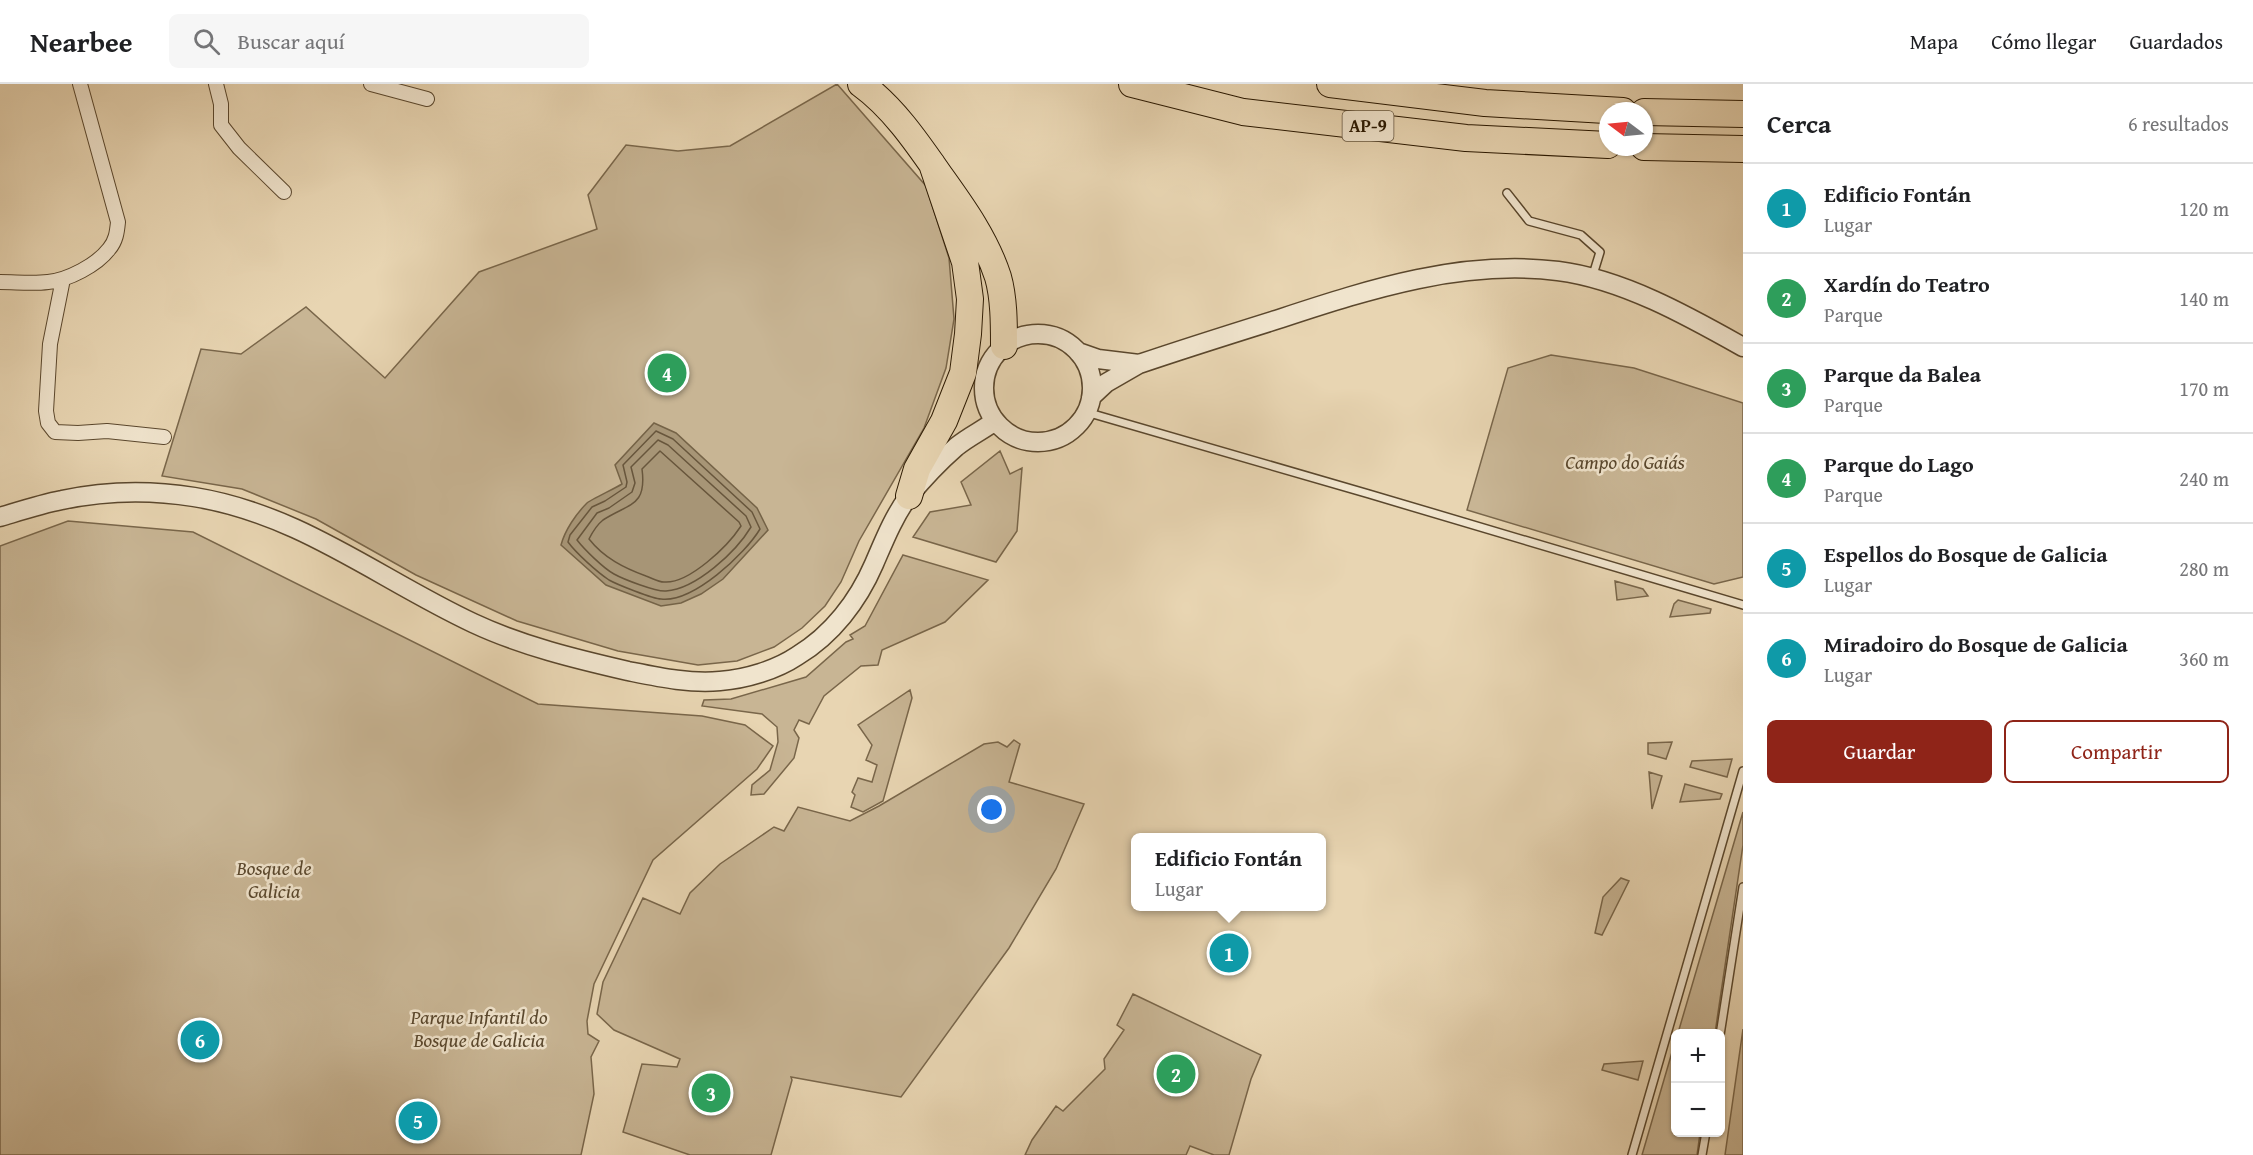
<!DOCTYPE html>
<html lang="es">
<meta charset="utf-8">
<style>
:root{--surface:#fff;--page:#f6f6f6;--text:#202124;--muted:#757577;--line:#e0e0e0;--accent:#8f2418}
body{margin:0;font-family:"Gentium Book Plus",serif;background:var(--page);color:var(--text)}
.controls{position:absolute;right:18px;bottom:18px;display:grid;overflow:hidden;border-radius:9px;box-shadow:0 2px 4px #0004}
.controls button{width:54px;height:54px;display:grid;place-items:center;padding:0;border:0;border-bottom:2px solid var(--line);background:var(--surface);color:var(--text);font:30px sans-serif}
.compass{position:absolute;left:1599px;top:18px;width:54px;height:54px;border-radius:50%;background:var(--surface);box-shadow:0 2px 4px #0004;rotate:286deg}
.you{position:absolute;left:992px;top:726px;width:21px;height:21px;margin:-15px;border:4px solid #fff;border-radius:50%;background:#1a73e8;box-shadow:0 0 0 9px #1a73e833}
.badge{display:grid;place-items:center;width:39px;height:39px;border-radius:50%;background:var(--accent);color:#fff;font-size:20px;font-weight:700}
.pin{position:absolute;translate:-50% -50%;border:3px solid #fff;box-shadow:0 2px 6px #0006}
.popup{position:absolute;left:1131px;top:749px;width:195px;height:78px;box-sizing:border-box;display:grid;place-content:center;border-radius:9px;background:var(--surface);filter:drop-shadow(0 2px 4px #0005);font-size:20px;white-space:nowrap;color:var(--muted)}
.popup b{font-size:22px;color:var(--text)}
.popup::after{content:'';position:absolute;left:50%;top:100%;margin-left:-12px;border:12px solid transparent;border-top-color:var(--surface)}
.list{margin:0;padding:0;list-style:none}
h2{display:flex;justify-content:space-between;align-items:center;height:78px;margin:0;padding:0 24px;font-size:26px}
h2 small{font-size:20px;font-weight:400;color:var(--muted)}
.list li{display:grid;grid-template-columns:39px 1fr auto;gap:18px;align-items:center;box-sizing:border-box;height:90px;padding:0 24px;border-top:2px solid var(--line)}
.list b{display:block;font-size:22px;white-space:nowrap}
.list p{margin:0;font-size:20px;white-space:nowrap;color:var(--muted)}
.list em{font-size:20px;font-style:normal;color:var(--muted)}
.actions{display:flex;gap:12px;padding:18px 24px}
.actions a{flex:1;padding:14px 0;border:2px solid var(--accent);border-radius:9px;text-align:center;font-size:21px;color:var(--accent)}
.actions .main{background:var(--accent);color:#fff}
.icon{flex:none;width:33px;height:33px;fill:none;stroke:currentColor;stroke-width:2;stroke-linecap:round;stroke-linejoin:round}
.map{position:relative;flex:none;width:1743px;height:1071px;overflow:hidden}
header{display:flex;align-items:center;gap:36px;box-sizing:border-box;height:84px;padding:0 30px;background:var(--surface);border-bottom:2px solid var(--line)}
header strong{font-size:28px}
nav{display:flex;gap:33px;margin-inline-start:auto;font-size:21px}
.search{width:420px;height:54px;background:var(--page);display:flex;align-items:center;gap:15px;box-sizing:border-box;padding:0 21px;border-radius:9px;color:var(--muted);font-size:22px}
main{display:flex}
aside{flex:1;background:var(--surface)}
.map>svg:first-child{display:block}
.green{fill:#c8b594;stroke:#79664a;stroke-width:1.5}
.water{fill:#a79576;stroke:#756347;stroke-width:1.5}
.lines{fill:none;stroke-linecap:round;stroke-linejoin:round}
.shore{stroke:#68563c;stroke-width:1.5}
.service-casing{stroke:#5a472d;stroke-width:10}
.minor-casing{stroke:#5a472d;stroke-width:16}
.tertiary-casing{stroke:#5a472d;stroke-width:21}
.motorway-casing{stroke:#2a1801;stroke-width:28}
.service{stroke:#f0e4cd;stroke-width:7}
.minor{stroke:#f0e4cd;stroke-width:14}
.tertiary{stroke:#f0e4cd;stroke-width:18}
.motorway{stroke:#e8d5b2;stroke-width:26}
.labels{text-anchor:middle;stroke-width:5;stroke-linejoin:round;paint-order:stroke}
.shield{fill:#f0e4cd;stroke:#65553e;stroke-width:1.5}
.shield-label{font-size:18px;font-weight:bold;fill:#2a1801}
.park-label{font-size:20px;font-style:italic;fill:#59472d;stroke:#f0e4cd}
</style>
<header>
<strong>Nearbee</strong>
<div class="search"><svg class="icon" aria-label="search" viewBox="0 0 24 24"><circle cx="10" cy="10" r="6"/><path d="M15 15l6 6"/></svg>Buscar aquí</div>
<nav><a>Mapa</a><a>Cómo llegar</a><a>Guardados</a></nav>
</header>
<main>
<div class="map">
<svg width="1743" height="1071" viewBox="0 0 1743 1071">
<rect width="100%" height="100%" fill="#e8d5b2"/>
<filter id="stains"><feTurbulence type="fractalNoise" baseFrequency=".00333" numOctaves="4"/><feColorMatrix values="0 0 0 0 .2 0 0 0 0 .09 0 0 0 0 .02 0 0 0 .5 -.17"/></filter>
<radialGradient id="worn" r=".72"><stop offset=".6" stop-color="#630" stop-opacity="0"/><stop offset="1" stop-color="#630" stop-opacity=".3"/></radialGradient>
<path class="green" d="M837 0 926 102 949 174 954 235 946 284 924 344 859 457 841 498 825 522 802 544 774 563 737 577 698 581 618 567 517 537 416 491 316 435 242 405 162 392 201 265 241 270 306 223 385 294 479 188 597 145 588 111 626 61 678 67 730 62Z
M1551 271 1634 284 1743 319V493L1714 500 1467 426 1508 284Z
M1000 367 1010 390 1022 384 1017 447 996 478 913 453 930 428 971 421 961 398Z
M68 437 193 448 538 620 702 632 745 641 773 662 757 685 653 776 594 900 587 937 588 950 599 957 591 973 594 1010 581 1071H0V462Z
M903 471 988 496 945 538 882 566 878 581 861 582 824 612 809 640 799 636 794 646 799 654 794 674 764 710 751 711 752 701 770 686 778 658 777 643 762 630 702 622 704 616 731 615 806 593 846 558 853 555 850 551 865 542Z
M1615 497 1643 505 1648 512 1617 516Z
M1678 516 1711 525 1710 529 1670 533 1674 520Z
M910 606 912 614 883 717 863 728 851 723 855 711 852 708 858 694 872 698 877 681 866 676 872 661 858 641Z
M1014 656 1020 660 1009 698 1084 720 1056 785 1009 864 901 1013 791 993 792 996 771 1071H690L623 1048 642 980 677 983 680 975 614 946 597 930 603 898 643 814 680 830 690 809 720 780 774 743 784 747 798 723 850 737 879 722 984 660 998 658 1007 663Z
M1672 658 1666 675 1648 670V659Z
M1732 675 1727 693 1690 683 1692 677Z
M1649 688 1662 692 1652 725Z
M1685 700 1722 710 1720 715 1680 718Z
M1743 728V761L1715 949H1678Z
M1621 794 1629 797 1602 851 1595 849 1603 813Z
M1133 910 1261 971 1251 995 1229 1071H1214L1190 1062 1186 1071H1025L1032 1056 1056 1022 1063 1027 1105 985 1104 975 1124 946 1117 941Z
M1743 945V1071H1725Z
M1675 958 1676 1048 1700 1049 1697 1071H1642Z
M1643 977 1638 996 1602 986 1604 980Z"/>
<path class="water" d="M654 339 676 349 757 424 768 446 723 495 701 510 681 519 661 522 606 501 561 461C565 446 576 430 587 419 592 415 614 405 622 400L615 381Z"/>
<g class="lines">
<path class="shore" d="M656 347 673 355 752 428 760 445C745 470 693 519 661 515 653 515 616 500 609 496 597 488 576 469 568 458L570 451 592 423 605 417 626 403 627 398 623 381Z
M658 356 668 361 746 432 751 443C736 468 696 505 666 507 656 508 623 495 614 490 603 484 584 465 577 456L597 429 609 424 632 408 635 399 631 383Z
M660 367 739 438 741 442C728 462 689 500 664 498 658 498 652 494 646 492 624 484 604 474 589 455 592 449 598 440 603 436 629 419 647 423 642 385Z"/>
<defs>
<path id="service" d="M1507 109 1529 137 1581 151 1600 168 1592 194
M1086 328 1369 410 1743 521
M1720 951 1743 803
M1632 1071 1743 687
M1702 1071 1706 1048"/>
<path id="minor" d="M216 0 221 20V41L239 64 284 108
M371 0 427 15
M63 195 50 260 46 327 48 339 55 348 78 349 107 347 164 353
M0 198C16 198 32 200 48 198 68 196 97 181 109 165 116 157 117 148 118 138L80 0"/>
<path id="tertiary" d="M984 304a54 54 0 1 1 108 0a54 54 0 1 1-108 0Z
M1078 268 1098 275 1139 280
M1091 313 1106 299 1139 280C1186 264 1234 249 1282 234 1370 205 1464 175 1558 187 1622 195 1688 232 1743 263
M0 433C20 427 41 420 62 416 104 407 151 406 194 413 300 430 379 495 473 539 522 562 576 575 628 587 658 593 690 600 720 597 746 595 776 586 797 572 832 551 858 517 874 480 884 457 893 434 908 413 922 396 940 377 956 363 968 353 983 346 995 337"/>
<path id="motorway" d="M861 0C894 24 918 60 941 93 964 125 986 156 998 193 1004 214 1004 240 1004 262
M1132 0 1243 28 1466 54 1608 61
M1330 0 1485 19 1623 27
M1644 28 1743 30
M1644 63 1743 65
M909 412 917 385 944 337 963 289 968 250 970 215 965 178 932 80"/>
</defs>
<use href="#service" class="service-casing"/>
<use href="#minor" class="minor-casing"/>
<use href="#tertiary" class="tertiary-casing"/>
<use href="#motorway" class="motorway-casing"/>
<use href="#service" class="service"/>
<use href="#minor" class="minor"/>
<use href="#tertiary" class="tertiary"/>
<use href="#motorway" class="motorway"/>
</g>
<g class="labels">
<rect class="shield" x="1342.5" y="27" width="51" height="30" rx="4.5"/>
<g class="shield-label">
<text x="1368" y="48">AP-9</text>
</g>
<g class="park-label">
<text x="1625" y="385">Campo do Gaiás</text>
<text x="274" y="791">Bosque de<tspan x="274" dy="23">Galicia</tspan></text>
<text x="479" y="940">Parque Infantil do<tspan x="479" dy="23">Bosque de Galicia</tspan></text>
</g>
</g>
<rect width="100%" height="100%" filter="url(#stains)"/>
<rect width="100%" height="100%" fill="url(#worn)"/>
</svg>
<div class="controls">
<button>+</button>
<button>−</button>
</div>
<svg class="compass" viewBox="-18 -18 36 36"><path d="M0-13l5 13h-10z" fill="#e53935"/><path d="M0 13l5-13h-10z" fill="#757577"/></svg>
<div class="you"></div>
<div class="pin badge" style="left:1229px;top:869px;background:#0f9aa8">1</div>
<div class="popup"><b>Edificio Fontán</b>Lugar</div>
<div class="pin badge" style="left:1176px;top:990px;background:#2e9e5b">2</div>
<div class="pin badge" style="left:711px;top:1009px;background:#2e9e5b">3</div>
<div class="pin badge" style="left:667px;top:289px;background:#2e9e5b">4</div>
<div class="pin badge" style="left:418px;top:1037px;background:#0f9aa8">5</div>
<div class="pin badge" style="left:200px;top:956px;background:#0f9aa8">6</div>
</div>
<aside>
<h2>Cerca<small>6 resultados</small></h2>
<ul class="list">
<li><span class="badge" style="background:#0f9aa8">1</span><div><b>Edificio Fontán</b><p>Lugar</p></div><em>120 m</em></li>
<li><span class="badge" style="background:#2e9e5b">2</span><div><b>Xardín do Teatro</b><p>Parque</p></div><em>140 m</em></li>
<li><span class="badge" style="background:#2e9e5b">3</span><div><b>Parque da Balea</b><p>Parque</p></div><em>170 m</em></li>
<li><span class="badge" style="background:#2e9e5b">4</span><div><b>Parque do Lago</b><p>Parque</p></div><em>240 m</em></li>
<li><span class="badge" style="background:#0f9aa8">5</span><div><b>Espellos do Bosque de Galicia</b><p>Lugar</p></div><em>280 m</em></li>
<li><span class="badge" style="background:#0f9aa8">6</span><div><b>Miradoiro do Bosque de Galicia</b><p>Lugar</p></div><em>360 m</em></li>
</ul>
<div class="actions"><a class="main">Guardar</a><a>Compartir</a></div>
</aside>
</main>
